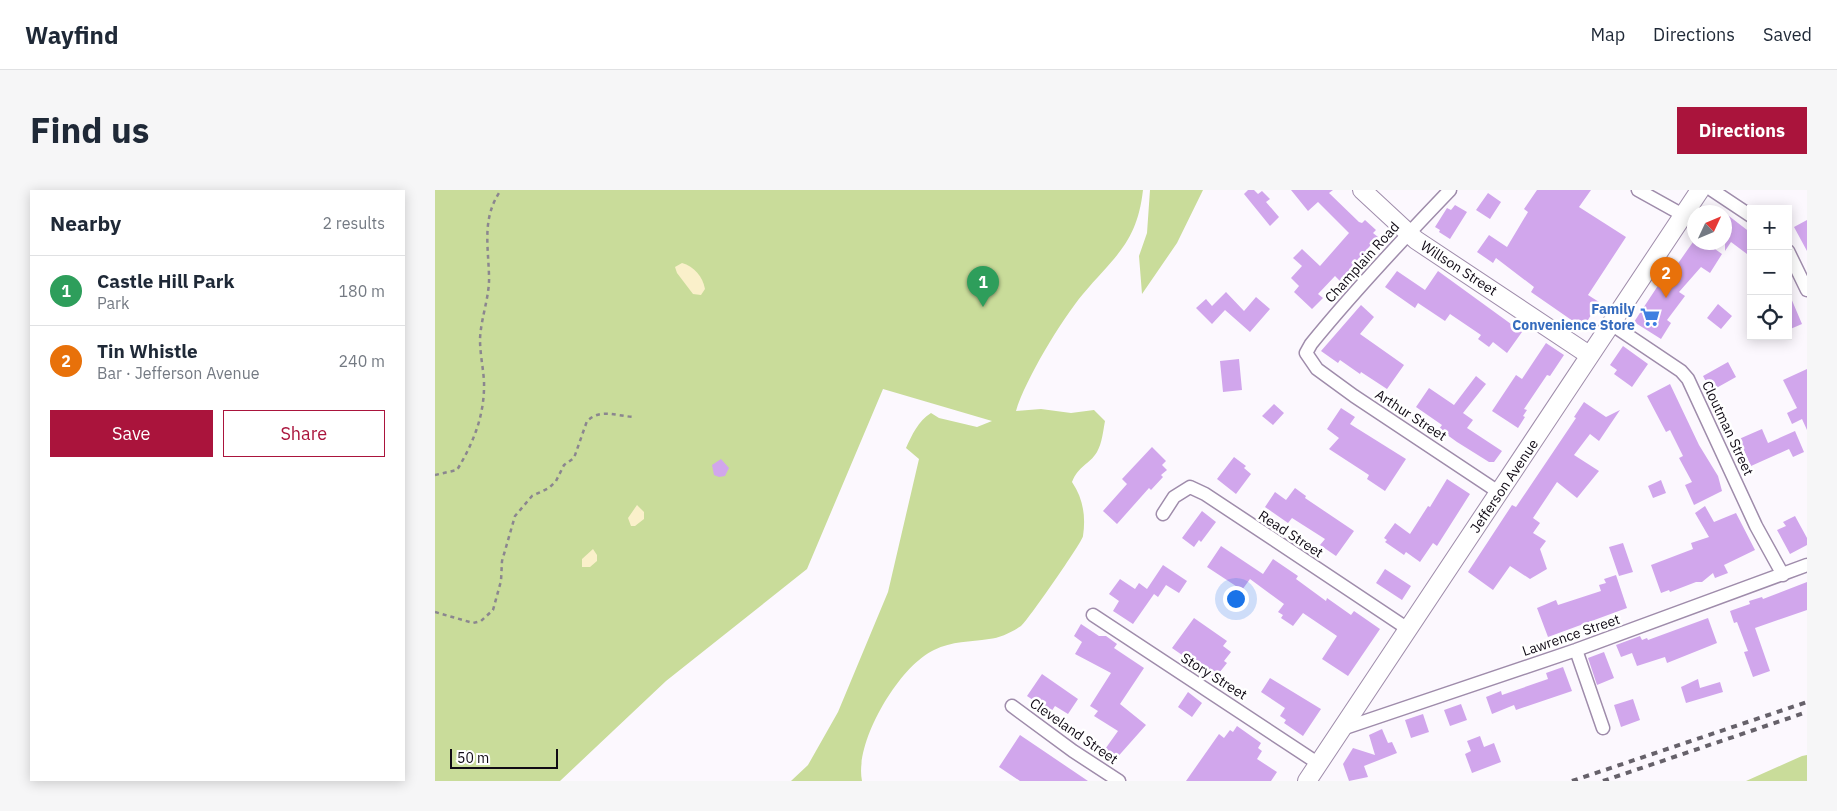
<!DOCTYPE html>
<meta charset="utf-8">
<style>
:root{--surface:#fff;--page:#f6f6f7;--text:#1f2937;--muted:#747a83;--line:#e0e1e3;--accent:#aa143c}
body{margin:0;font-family:"IBM Plex Sans",sans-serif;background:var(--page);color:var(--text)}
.controls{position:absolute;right:15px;top:15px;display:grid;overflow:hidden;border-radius:0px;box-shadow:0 2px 12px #0003}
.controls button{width:45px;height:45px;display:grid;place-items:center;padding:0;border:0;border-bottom:1px solid var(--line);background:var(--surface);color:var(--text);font:25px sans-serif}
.compass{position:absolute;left:1252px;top:15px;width:45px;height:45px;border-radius:50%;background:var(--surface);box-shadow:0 2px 12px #0003;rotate:46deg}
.scale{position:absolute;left:15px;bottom:12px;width:108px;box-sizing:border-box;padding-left:5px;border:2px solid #100a15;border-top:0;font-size:14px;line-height:18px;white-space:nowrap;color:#100a15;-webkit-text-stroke:4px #fff;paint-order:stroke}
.you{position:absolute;left:800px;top:408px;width:18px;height:18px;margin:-12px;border:4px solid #fff;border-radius:50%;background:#1a73e8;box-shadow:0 0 0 8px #1a73e833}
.badge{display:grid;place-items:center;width:32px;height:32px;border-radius:50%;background:var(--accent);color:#fff;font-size:16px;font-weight:700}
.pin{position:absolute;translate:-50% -41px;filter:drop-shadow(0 1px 2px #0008)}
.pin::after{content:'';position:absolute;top:26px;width:18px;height:15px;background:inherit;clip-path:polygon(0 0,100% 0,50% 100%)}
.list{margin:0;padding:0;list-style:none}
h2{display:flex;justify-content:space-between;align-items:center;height:65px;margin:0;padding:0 20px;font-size:21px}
h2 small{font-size:16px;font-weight:400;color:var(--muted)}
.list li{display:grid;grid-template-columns:32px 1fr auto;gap:15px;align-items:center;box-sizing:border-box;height:70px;padding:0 20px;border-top:1px solid var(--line)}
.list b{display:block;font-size:19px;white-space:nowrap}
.list p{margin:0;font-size:16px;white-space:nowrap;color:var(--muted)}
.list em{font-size:16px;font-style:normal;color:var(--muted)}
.actions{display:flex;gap:10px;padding:15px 20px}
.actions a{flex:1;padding:11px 0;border:1px solid var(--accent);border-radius:0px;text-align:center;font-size:18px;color:var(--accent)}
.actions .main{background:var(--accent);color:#fff}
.icon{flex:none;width:28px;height:28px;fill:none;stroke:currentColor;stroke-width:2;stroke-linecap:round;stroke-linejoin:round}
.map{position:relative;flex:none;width:1372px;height:591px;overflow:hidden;border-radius:0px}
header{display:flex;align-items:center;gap:30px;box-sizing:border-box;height:70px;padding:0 25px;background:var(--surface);border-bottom:1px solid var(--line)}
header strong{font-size:24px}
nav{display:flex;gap:28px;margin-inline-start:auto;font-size:18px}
.intro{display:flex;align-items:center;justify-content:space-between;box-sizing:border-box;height:120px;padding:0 30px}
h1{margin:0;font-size:35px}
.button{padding:12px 22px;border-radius:0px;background:var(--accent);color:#fff;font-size:18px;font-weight:700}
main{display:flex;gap:30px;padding:0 30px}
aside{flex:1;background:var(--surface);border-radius:0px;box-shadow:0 2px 12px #0003}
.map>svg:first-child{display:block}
.green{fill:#c9dc9a}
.sand{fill:#faf0ca}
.building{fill:#d1a6ec}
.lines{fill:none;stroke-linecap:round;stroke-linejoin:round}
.street-casing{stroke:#9f8cab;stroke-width:15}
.secondary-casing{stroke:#9f8cab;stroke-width:20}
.path{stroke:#8b868f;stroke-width:2.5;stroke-dasharray:4 4;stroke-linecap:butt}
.street{stroke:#fff;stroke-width:12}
.secondary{stroke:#fff;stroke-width:18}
.rail{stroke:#66616a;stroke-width:4;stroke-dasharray:6 6;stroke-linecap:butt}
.labels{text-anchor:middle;stroke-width:5;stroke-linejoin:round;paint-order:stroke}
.street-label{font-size:14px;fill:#100a15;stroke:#fff}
.shop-label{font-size:14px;font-weight:bold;fill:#366cbe;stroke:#fff;text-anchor:end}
</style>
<header>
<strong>Wayfind</strong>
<nav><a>Map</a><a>Directions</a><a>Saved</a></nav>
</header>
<div class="intro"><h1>Find us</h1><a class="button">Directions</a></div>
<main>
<aside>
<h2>Nearby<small>2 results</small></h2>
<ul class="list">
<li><span class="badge" style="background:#2e9e5b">1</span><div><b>Castle Hill Park</b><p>Park</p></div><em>180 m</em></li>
<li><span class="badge" style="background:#e8710a">2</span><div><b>Tin Whistle</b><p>Bar · Jefferson Avenue</p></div><em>240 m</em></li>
</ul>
<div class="actions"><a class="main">Save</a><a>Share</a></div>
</aside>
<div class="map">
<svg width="1372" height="591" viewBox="0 0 1372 591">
<rect width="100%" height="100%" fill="#fcf8fe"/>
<path class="green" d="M0 0H708C702 53 680 66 648 104 627 129 590 190 581 221L606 219 636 223 659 220 670 231C668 242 667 253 662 262 654 275 644 275 637 292 648 308 651 326 648 346 648 351 591 433 586 436 577 442 565 448 554 449 535 452 517 451 499 460 463 477 419 553 427 591H356L373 575 403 522 453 402 484 269 471 258C477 245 483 231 496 223L504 228 542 237 557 231 448 199 372 379 231 491 125 591H0Z
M715 0H768L742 53 707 104 704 66 712 43Z
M1372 565V591H1311L1367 566Z"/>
<path class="sand" d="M247 73C259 76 268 87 270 99L266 105 258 104 242 83 240 77Z
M202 315 209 322V329L200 336H196L193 328Z
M158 359 162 365V371L155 377H147V369Z"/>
<path class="building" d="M813 0H819L823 4 827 1 835 9 831 12 844 27 835 36 809 4Z
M856 0H898L894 3 924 32 927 33 930 30 941 40 938 43 943 47 917 76 919 78 906 92 900 86 883 104 888 108 877 119 859 102 864 96 856 88 867 76 858 68 867 59 885 76 914 43 883 12 873 21Z
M1102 0H1156L1144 17 1191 47 1153 105 1164 112 1148 138 1096 102 1099 97 1061 68 1058 73 1042 62 1054 45 1072 57 1093 22 1089 19Z
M1053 3 1066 12 1055 29 1041 20Z
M1020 15 1032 22 1015 49 1004 42 1005 40 1000 37 1012 18 1016 20Z
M1290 23 1316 43V67L1296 52 1290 61Z
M1372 30V61L1359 37Z
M1258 52H1270L1287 64 1275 83 1266 77 1244 102 1250 106 1232 130 1236 133 1226 149 1199 132 1226 91 1244 72Z
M962 81 990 100 1003 81 1087 142 1072 163 1058 152 1054 157 1043 149 1046 145 1015 124 1010 131 983 113 980 118 950 97Z
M1353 101 1367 134 1353 140Z
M791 102 809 121 821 107 835 119 815 142 790 120 777 134 761 118 771 109 777 116Z
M1283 114 1297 126 1286 139 1272 128Z
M926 115 939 127 925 144 969 175 952 199 926 182 925 184 905 170 903 173 886 161Z
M1111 153 1129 165 1115 186 1112 185 1089 219 1092 220 1088 226 1090 227 1083 238 1057 221 1081 185 1087 189Z
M1188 156 1213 174 1197 197 1179 184 1182 180 1175 175Z
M804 169 807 200 788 202 785 171Z
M1293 172 1301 187 1276 201 1268 186Z
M1372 179V240L1367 229 1357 234 1352 223 1362 218 1348 190Z
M1041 186 1051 194 1028 223 1038 230 1032 238 1067 261 1059 272H1054L1022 252 1004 239 1007 235 981 217 994 198 1019 215Z
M1235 194 1264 255 1283 286 1287 301 1259 315 1250 295 1257 292 1244 268 1248 266 1235 240 1231 242 1212 206Z
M1149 212 1171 227 1185 220 1164 251 1155 244 1139 265 1164 281 1142 308 1122 292 1098 328 1105 333 1098 343 1111 351 1105 359 1112 379 1095 389 1075 376 1058 400 1033 382 1077 315 1081 317 1141 228 1139 227Z
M839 214 849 223 838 235 827 226Z
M906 218 920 227 915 234 971 269 950 301 932 289 934 285 894 259 904 248 892 239Z
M1327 239 1333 253 1360 241 1369 262 1358 267 1354 259 1316 276 1304 249Z
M717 257 731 271 727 275 732 280 726 285 728 287 716 300 714 298 682 334 668 321 692 294 687 289Z
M799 267 811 276 809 278 816 284 801 304 782 289Z
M286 269 294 278 290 286 284 287 279 285 277 275Z
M1012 289 1035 304 1002 356 998 353 985 372 971 362 969 365 950 352 952 350 949 348 960 333 975 344 993 316 995 317Z
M1226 290 1231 303 1218 308 1213 296Z
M860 298 871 306 870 308 919 341 901 366 885 355 890 349 857 328 853 333 830 317 840 302 851 310Z
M1270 316 1279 332 1301 323 1320 360 1289 375 1293 383 1280 388 1278 383 1267 392H1261L1235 402 1234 400 1226 403 1216 375 1258 359 1256 353 1274 347 1260 323Z
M767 321 781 332 766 352 764 350 759 357 747 348Z
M1360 326 1372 348V355L1355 364 1342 340 1351 336 1348 332Z
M1188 353 1198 382 1184 386 1174 357Z
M786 356 828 384 838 369 863 386 861 389 891 411 892 408 916 425 919 421 945 439 913 486 887 469 902 446 868 423 858 436 846 428 848 425 843 422 849 414 815 389 807 400 772 377Z
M728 375 752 391 744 403 731 395 723 407 719 404 698 434 678 421 684 411 674 404 685 389 700 399 704 393 712 399Z
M950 379 976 396 967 410 941 393Z
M1181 385 1192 418 1113 447 1102 418 1121 410 1123 415 1166 401 1164 395 1171 393 1169 389Z
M1372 392V420L1320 438 1335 481 1318 487 1309 462 1313 461 1302 432 1299 433 1295 421 1315 414 1314 411 1327 407 1328 409Z
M759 428 792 451 788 456 796 462 789 471 792 473 780 488 737 458Z
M1273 428 1282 453 1232 473 1230 467 1202 476 1197 463 1186 467 1181 455 1205 446 1207 450 1212 448 1213 450Z
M646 434 664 446H671L682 454 679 458 709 478 685 514 711 535 679 571 668 562 683 541 659 526 663 521 655 516 676 483 640 464 647 452 639 446Z
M1169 462 1179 488 1162 495 1153 468Z
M1128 477 1137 501 1081 520 1079 515 1057 524 1051 507 1066 501 1067 505 1113 489 1111 483Z
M607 484 643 509 633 524 620 516 616 522 592 506Z
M835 488 886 519 868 546 849 533 851 530 845 526 850 518 826 502Z
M1263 489 1265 498 1285 492 1288 502 1251 513 1246 497Z
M753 502 767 513 757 527 743 517Z
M1198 509 1205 530 1186 537 1179 515Z
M1026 514 1032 530 1015 536 1009 520Z
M988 524 994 542 976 548 970 530Z
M802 536 826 553 823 558 827 561 822 569 842 582 836 591H751L784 544 789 548 795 540 798 542Z
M947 539 953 553 957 552 962 563 929 576 933 587 914 591 908 574 918 558 940 565 934 545Z
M585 545 653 591H585L564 577Z
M1045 546 1049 557 1059 553 1066 572 1037 583 1030 564 1036 561 1032 551Z"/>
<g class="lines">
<defs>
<path id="street" d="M1015 0C967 50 919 101 876 154L871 163 882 179 919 206 1065 303
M1203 0 1248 25
M1277 0 1316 26
M1353 61 1372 100
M1176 134 1246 181 1253 189 1321 336 1348 385
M728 324 739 307 755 297 770 304 838 349 973 439
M658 425 884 574
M1141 460 1168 538
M577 516 638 561 684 591
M907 539 1141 460 1372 375"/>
<path id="secondary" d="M927 0 981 50 1154 165
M872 591 1265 0"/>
</defs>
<use href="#street" class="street-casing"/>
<use href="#secondary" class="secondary-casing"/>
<path class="path" d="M0 285 22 280C39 252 50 224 49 191 48 177 45 163 45 149 46 127 55 106 54 85 53 54 47 27 66 0
M0 422 38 433 46 431 58 420 66 391 67 371 80 326 97 306 114 298 121 291 129 275 139 268 152 231C166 218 181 226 199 227"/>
<use href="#street" class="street"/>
<use href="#secondary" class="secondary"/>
<path class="rail" d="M1137 591 1372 512
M1168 591 1372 522"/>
</g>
<defs>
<symbol id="supermarket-bare" viewBox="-9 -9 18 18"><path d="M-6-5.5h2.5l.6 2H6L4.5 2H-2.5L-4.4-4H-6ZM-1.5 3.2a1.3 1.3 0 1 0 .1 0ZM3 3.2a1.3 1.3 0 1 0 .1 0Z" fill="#3f7fe0" stroke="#fff" stroke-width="2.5" paint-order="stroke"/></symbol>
</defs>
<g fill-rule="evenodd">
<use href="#supermarket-bare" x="1201" y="113" width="28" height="28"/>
</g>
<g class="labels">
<g class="street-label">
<text transform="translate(927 72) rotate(-48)" y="5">Champlain Road</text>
<text transform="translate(1024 78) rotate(33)" y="5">Willson Street</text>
<text transform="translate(976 225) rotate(33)" y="5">Arthur Street</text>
<text transform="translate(1293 238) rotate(65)" y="5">Cloutman Street</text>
<text transform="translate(1069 296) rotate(-56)" y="5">Jefferson Avenue</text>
<text transform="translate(856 344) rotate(33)" y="5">Read Street</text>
<text transform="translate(1136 445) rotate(-19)" y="5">Lawrence Street</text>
<text transform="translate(779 486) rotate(32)" y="5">Story Street</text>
<text transform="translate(639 541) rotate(35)" y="5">Cleveland Street</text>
</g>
<g class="shop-label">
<text x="1200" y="124">Family<tspan x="1200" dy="16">Convenience Store</tspan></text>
</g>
</g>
</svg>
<div class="controls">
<button>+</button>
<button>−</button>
<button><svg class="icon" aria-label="locate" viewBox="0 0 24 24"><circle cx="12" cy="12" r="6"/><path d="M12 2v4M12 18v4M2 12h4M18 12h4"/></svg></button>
</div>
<svg class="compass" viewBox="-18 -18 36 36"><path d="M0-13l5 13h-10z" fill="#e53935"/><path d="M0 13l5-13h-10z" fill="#747a83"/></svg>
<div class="scale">50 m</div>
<div class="you"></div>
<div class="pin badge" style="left:548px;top:117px;background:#2e9e5b">1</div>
<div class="pin badge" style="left:1231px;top:108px;background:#e8710a">2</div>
</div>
</main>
